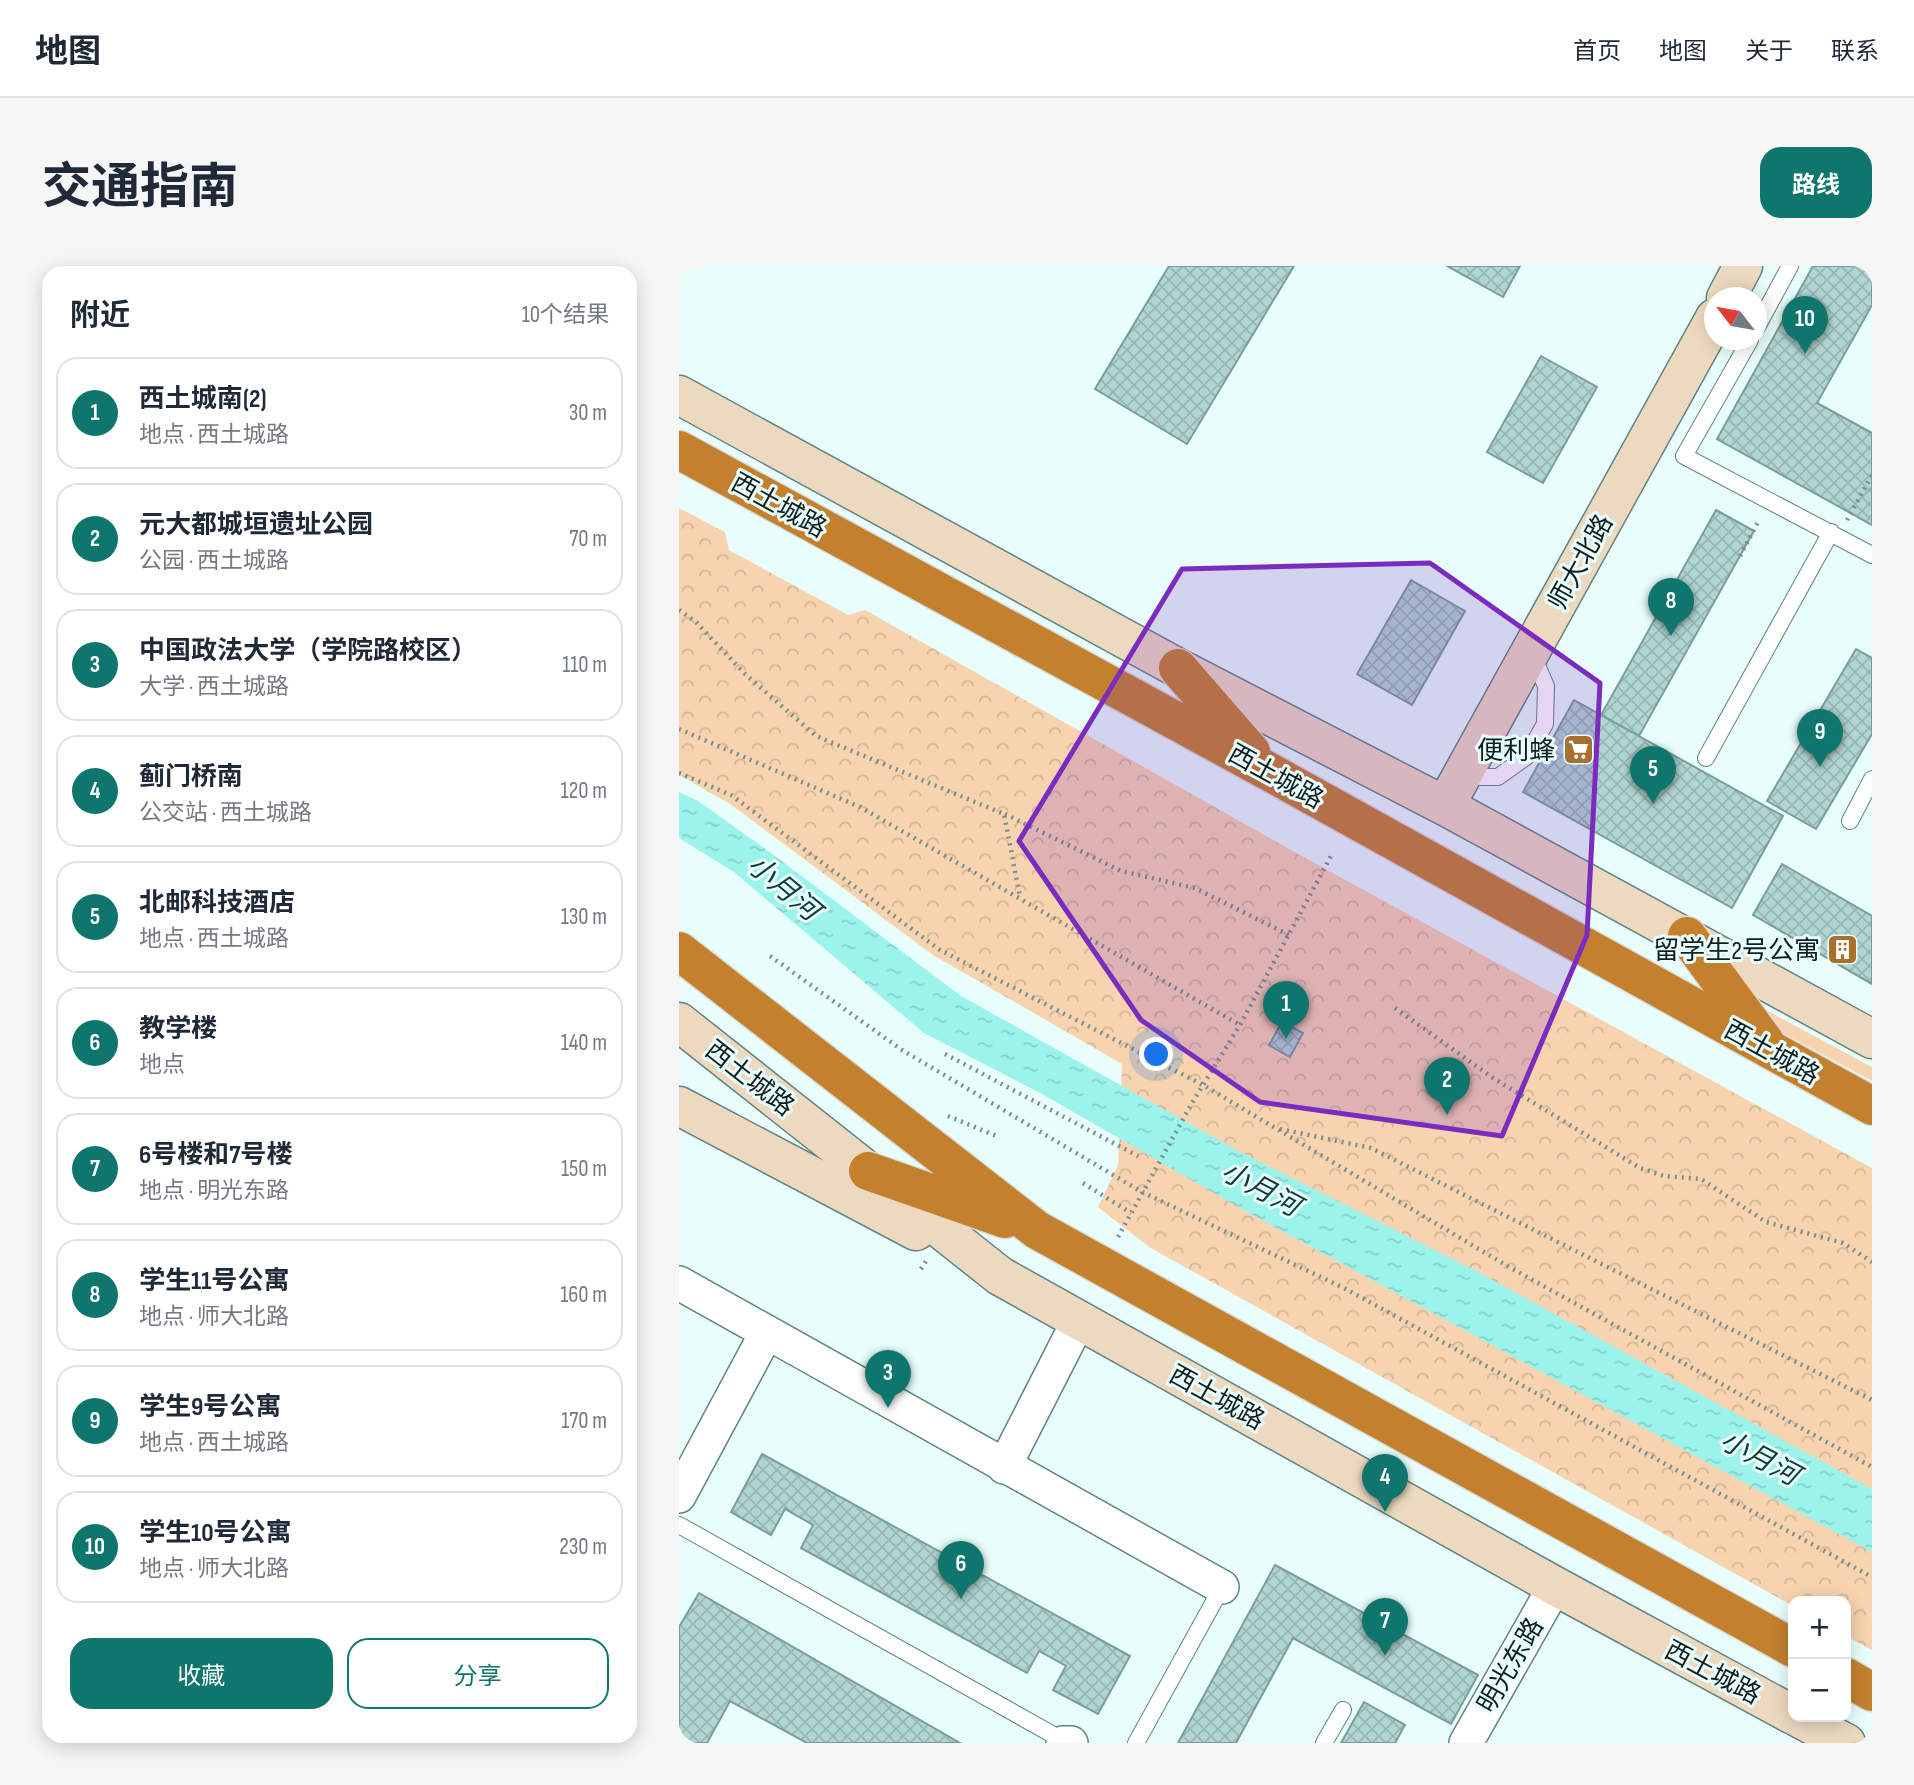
<!DOCTYPE html>
<html lang="zh">
<meta charset="utf-8">
<style>
:root{--surface:#fff;--page:#f6f6f7;--text:#1f2937;--muted:#747a83;--line:#e0e1e3;--accent:#0f766e}
body{margin:0;font-family:"Sofia Sans Condensed","Noto Sans SC",sans-serif;background:var(--page);color:var(--text)}
.controls{position:absolute;right:21px;bottom:21px;display:grid;overflow:hidden;border-radius:14px;box-shadow:0 4px 18px #0003}
.controls button{width:63px;height:63px;display:grid;place-items:center;padding:0;border:0;border-bottom:2px solid var(--line);background:var(--surface);color:var(--text);font:35px sans-serif}
.compass{position:absolute;left:1025px;top:21px;width:63px;height:63px;border-radius:50%;background:var(--surface);box-shadow:0 4px 18px #0003;rotate:301deg}
.you{position:absolute;left:478px;top:789px;width:24px;height:24px;margin:-18px;border:5px solid #fff;border-radius:50%;background:#1a73e8;box-shadow:0 0 0 10px #1a73e833}
.badge{display:grid;place-items:center;width:46px;height:46px;border-radius:50%;background:var(--accent);color:#fff;font-size:23px;font-weight:700}
.pin{position:absolute;translate:-50% -58px;filter:drop-shadow(0 2px 4px #0008)}
.pin::after{content:'';position:absolute;top:37px;width:24px;height:21px;background:inherit;clip-path:polygon(0 0,100% 0,50% 100%)}
.list{margin:0;padding:0;list-style:none}
h2{display:flex;justify-content:space-between;align-items:center;height:91px;margin:0;padding:0 28px;font-size:30px}
h2 small{font-size:23px;font-weight:400;color:var(--muted)}
.list li{display:grid;grid-template-columns:46px 1fr auto;gap:21px;align-items:center;box-sizing:border-box;height:112px;margin:0 14px 14px;padding:0 14px;border:2px solid var(--line);border-radius:21px}
.list b{display:block;font-size:26px;white-space:nowrap}
.list p{margin:0;font-size:23px;white-space:nowrap;color:var(--muted)}
.list em{font-size:23px;font-style:normal;color:var(--muted)}
.actions{display:flex;gap:14px;padding:21px 28px}
.actions a{flex:1;padding:16px 0;border:2px solid var(--accent);border-radius:21px;text-align:center;font-size:24px;color:var(--accent)}
.actions .main{background:var(--accent);color:#fff}
.map{position:relative;flex:none;width:1193px;height:1477px;overflow:hidden;border-radius:21px}
header{display:flex;align-items:center;gap:42px;box-sizing:border-box;height:98px;padding:0 35px;background:var(--surface);border-bottom:2px solid var(--line)}
header strong{font-size:33px}
nav{display:flex;gap:38px;margin-inline-start:auto;font-size:24px}
.intro{display:flex;align-items:center;justify-content:space-between;box-sizing:border-box;height:168px;padding:0 42px}
h1{margin:0;font-size:49px}
.button{padding:18px 32px;border-radius:21px;background:var(--accent);color:#fff;font-size:24px;font-weight:700}
main{display:flex;gap:42px;padding:0 42px}
aside{flex:1;background:var(--surface);border-radius:21px;box-shadow:0 4px 18px #0003}
.map>svg:first-child{display:block}
.grass{fill:#f7d4af}
.forest{fill:url(#forest-crowns)}
.water{fill:url(#water-ripples)}
.building{fill:url(#building-cross-hatch);stroke:#7a9e9a;stroke-width:2}
.lines{fill:none;stroke-linecap:round;stroke-linejoin:round}
.lane-casing{stroke:#628481;stroke-width:18}
.street-casing{stroke:#628481;stroke-width:36}
.secondary-casing{stroke:#628481;stroke-width:41}
.highway-casing{stroke:#d9dbdb;stroke-width:41}
.path{stroke:#7c8e8c;stroke-width:4.5;stroke-dasharray:2 5;stroke-linecap:butt}
.lane{stroke:#fff;stroke-width:16}
.street{stroke:#fff;stroke-width:33}
.secondary{stroke:#edd9c0;stroke-width:38}
.highway{stroke:#c3812e;stroke-width:38}
.marked{fill:#7b2cbf;fill-opacity:0.2;stroke:#7b2cbf;stroke-width:5;stroke-linejoin:round}
.labels{text-anchor:middle;stroke-width:6;stroke-linejoin:round;paint-order:stroke}
.street-label{font-size:26px;fill:#101e1d;stroke:#e8fefc}
.poi-label{font-size:26px;fill:#101e1d;stroke:#e8fefc;text-anchor:end}
.water-label{font-size:28px;font-style:italic;fill:#123c39;stroke:#e8fefc}
</style>
<header>
<strong>地图</strong>
<nav><a>首页</a><a>地图</a><a>关于</a><a>联系</a></nav>
</header>
<div class="intro"><h1>交通指南</h1><a class="button">路线</a></div>
<main>
<aside>
<h2>附近<small>10个结果</small></h2>
<ul class="list">
<li><span class="badge">1</span><div><b>西土城南(2)</b><p>地点 · 西土城路</p></div><em>30 m</em></li>
<li><span class="badge">2</span><div><b>元大都城垣遗址公园</b><p>公园 · 西土城路</p></div><em>70 m</em></li>
<li><span class="badge">3</span><div><b>中国政法大学（学院路校区）</b><p>大学 · 西土城路</p></div><em>110 m</em></li>
<li><span class="badge">4</span><div><b>蓟门桥南</b><p>公交站 · 西土城路</p></div><em>120 m</em></li>
<li><span class="badge">5</span><div><b>北邮科技酒店</b><p>地点 · 西土城路</p></div><em>130 m</em></li>
<li><span class="badge">6</span><div><b>教学楼</b><p>地点</p></div><em>140 m</em></li>
<li><span class="badge">7</span><div><b>6号楼和7号楼</b><p>地点 · 明光东路</p></div><em>150 m</em></li>
<li><span class="badge">8</span><div><b>学生11号公寓</b><p>地点 · 师大北路</p></div><em>160 m</em></li>
<li><span class="badge">9</span><div><b>学生9号公寓</b><p>地点 · 西土城路</p></div><em>170 m</em></li>
<li><span class="badge">10</span><div><b>学生10号公寓</b><p>地点 · 师大北路</p></div><em>230 m</em></li>
</ul>
<div class="actions"><a class="main">收藏</a><a>分享</a></div>
</aside>
<div class="map">
<svg width="1193" height="1477" viewBox="0 0 1193 1477">
<defs>
<pattern id="forest-crowns" width="20" height="18" patternUnits="userSpaceOnUse" patternTransform="scale(1.75)"><rect width="20" height="18" fill="#f7d4af"/><path d="M2 6a3 3 0 1 1 6 0M12 15a3 3 0 1 1 6 0" fill="none" stroke="#d3b696"/></pattern>
<pattern id="water-ripples" width="26" height="14" patternUnits="userSpaceOnUse" patternTransform="scale(1.75)"><rect width="26" height="14" fill="#9bf3ec"/><path d="M2 4q2-2 4 0t4 0M15 11q2-2 4 0t4 0" fill="none" stroke="#84d0ca"/></pattern>
<pattern id="building-cross-hatch" width="8" height="8" patternUnits="userSpaceOnUse" patternTransform="scale(1.75)"><rect width="8" height="8" fill="#b1d6d2"/><path d="M0 0l8 8M0 8l8-8" fill="none" stroke="#97b7b4"/></pattern>
</defs>
<rect width="100%" height="100%" fill="#e8fefc"/>
<path class="grass" d="M1063 731 1193 801V815L1076 752Z"/>
<path class="forest" d="M0 242 46 266 50 284 169 349 186 344 630 594 1193 902V1384L1167 1370V1335H1114V1340L470 981 419 941 439 899 443 798 254 689 51 538 0 509Z"/>
<path class="water" d="M0 526 19 535 92 587 282 730 556 883 801 1007 1193 1223V1286L568 946 365 829 245 767 55 606 0 572Z"/>
<path class="building" d="M490 0H615L508 178 416 123Z
M768 0H841L824 31Z
M1134 0H1193V39L1138 137 1193 167V259L1038 173Z
M862 90 918 121 864 217 808 186Z
M1037 244 1075 265 960 470 922 449Z
M732 314 786 345 733 439 678 408Z
M1177 383 1193 392V468L1137 563 1088 535Z
M895 434 1104 550 1053 642 844 526Z
M1103 598 1193 650V718L1074 649Z
M603 756 624 767 611 791 590 779Z
M83 1188 451 1390 419 1448 374 1424 387 1400 360 1385 348 1407 122 1282 134 1259 106 1243 92 1269 52 1246Z
M596 1299 799 1409 772 1458 614 1372 557 1477H499Z
M20 1327 281 1477H128L51 1435 28 1477H0V1361Z
M685 1436 726 1459 716 1477H662Z"/>
<g class="lines">
<defs>
<path id="lane" d="M1078 61 1111 0
M1071 74 1005 190 1193 289
M1027 492 1152 266
M784 511H819L847 491 866 458 867 420 853 388
M1171 555 1193 513
M0 1259 385 1475
M457 1477 543 1321
M645 1477 664 1444"/>
<path id="street" d="M0 1017 543 1321
M325 1201 400 1054
M0 1230 88 1066
M384 1477H392
M787 1477 876 1320"/>
<path id="secondary" d="M1047 32 1064 0
M0 129 499 402 766 540 1193 773
M766 540 1036 52
M0 756 321 1010 876 1320 1114 1449
M0 840 237 965
M1118 1451 1167 1477"/>
<path id="highway" d="M0 184 587 504 1193 840
M499 402 572 486
M1008 670 1086 776
M0 685 358 964 1114 1382
M189 905 326 953
M1167 1411 1193 1426"/>
</defs>
<use href="#lane" class="lane-casing"/>
<use href="#street" class="street-casing"/>
<use href="#secondary" class="secondary-casing"/>
<use href="#highway" class="highway-casing"/>
<path class="path" d="M1168 254 1193 209
M1061 290 1080 254
M0 344 17 356 66 408 137 470 325 548 341 631
M0 463 181 541 561 759
M0 507 52 529 261 684 524 819 830 1001 1193 1201
M326 548 442 605 516 622 610 669
M91 690 223 784 463 926 665 1022 1193 1311
M716 742 814 812 961 902 985 910 1022 913 1087 956 1164 977 1193 996
M266 788 459 890
M269 850 320 871
M601 863 692 882 1193 1134
M404 917 452 947
M439 971 513 837 561 759 652 590
M242 1003 247 995"/>
<use href="#lane" class="lane"/>
<use href="#street" class="street"/>
<use href="#secondary" class="secondary"/>
<use href="#highway" class="highway"/>
</g>
<path class="marked" d="M751 297 921 417 908 669 823 870 581 836 462 754 340 575 503 303Z"/>
<defs>
<symbol id="supermarket-square" viewBox="-11 -11 22 22"><rect x="-9" y="-9" width="18" height="18" rx="4" fill="#a7702c" stroke="#e8fefc"/><path d="M-6-5.5h2.5l.6 2H6L4.5 2H-2.5L-4.4-4H-6ZM-1.5 3.2a1.3 1.3 0 1 0 .1 0ZM3 3.2a1.3 1.3 0 1 0 .1 0Z" fill="#fff"/></symbol>
<symbol id="building-square" viewBox="-11 -11 22 22"><rect x="-9" y="-9" width="18" height="18" rx="4" fill="#a7702c" stroke="#e8fefc"/><path d="M-4-6H4V6H1V3H-1V6H-4ZM-2.5-4.3h1.7v1.8h-1.7ZM.8-4.3h1.7v1.8H.8ZM-2.5-1h1.7V.8h-1.7ZM.8-1h1.7V.8H.8Z" fill="#fff"/></symbol>
</defs>
<g fill-rule="evenodd">
<use href="#supermarket-square" x="882" y="466" width="35" height="35"/>
<use href="#building-square" x="1146" y="666" width="35" height="35"/>
</g>
<g class="labels">
<g class="street-label">
<text transform="translate(100 239) rotate(29)" y="9">西土城路</text>
<text transform="translate(901 296) rotate(-61)" y="9">师大北路</text>
<text transform="translate(597 510) rotate(29)" y="9">西土城路</text>
<text transform="translate(1093 786) rotate(29)" y="9">西土城路</text>
<text transform="translate(71 812) rotate(38)" y="9">西土城路</text>
<text transform="translate(538 1131) rotate(29)" y="9">西土城路</text>
<text transform="translate(831 1399) rotate(-60)" y="9">明光东路</text>
<text transform="translate(1034 1406) rotate(28)" y="9">西土城路</text>
</g>
<g class="poi-label">
<text x="876" y="493">便利蜂</text>
<text x="1141" y="693">留学生2号公寓</text>
</g>
<g class="water-label">
<text transform="translate(105 621) rotate(40)" y="10">小月河</text>
<text transform="translate(582 922) rotate(28)" y="10">小月河</text>
<text transform="translate(1081 1191) rotate(28)" y="10">小月河</text>
</g>
</g>
</svg>
<div class="controls">
<button>+</button>
<button>−</button>
</div>
<svg class="compass" viewBox="-18 -18 36 36"><path d="M0-13l5 13h-10z" fill="#e53935"/><path d="M0 13l5-13h-10z" fill="#747a83"/></svg>
<div class="you"></div>
<div class="pin badge" style="left:607px;top:773px">1</div>
<div class="pin badge" style="left:768px;top:849px">2</div>
<div class="pin badge" style="left:209px;top:1142px">3</div>
<div class="pin badge" style="left:706px;top:1246px">4</div>
<div class="pin badge" style="left:974px;top:538px">5</div>
<div class="pin badge" style="left:282px;top:1333px">6</div>
<div class="pin badge" style="left:706px;top:1390px">7</div>
<div class="pin badge" style="left:992px;top:370px">8</div>
<div class="pin badge" style="left:1141px;top:501px">9</div>
<div class="pin badge" style="left:1126px;top:88px">10</div>
</div>
</main>
